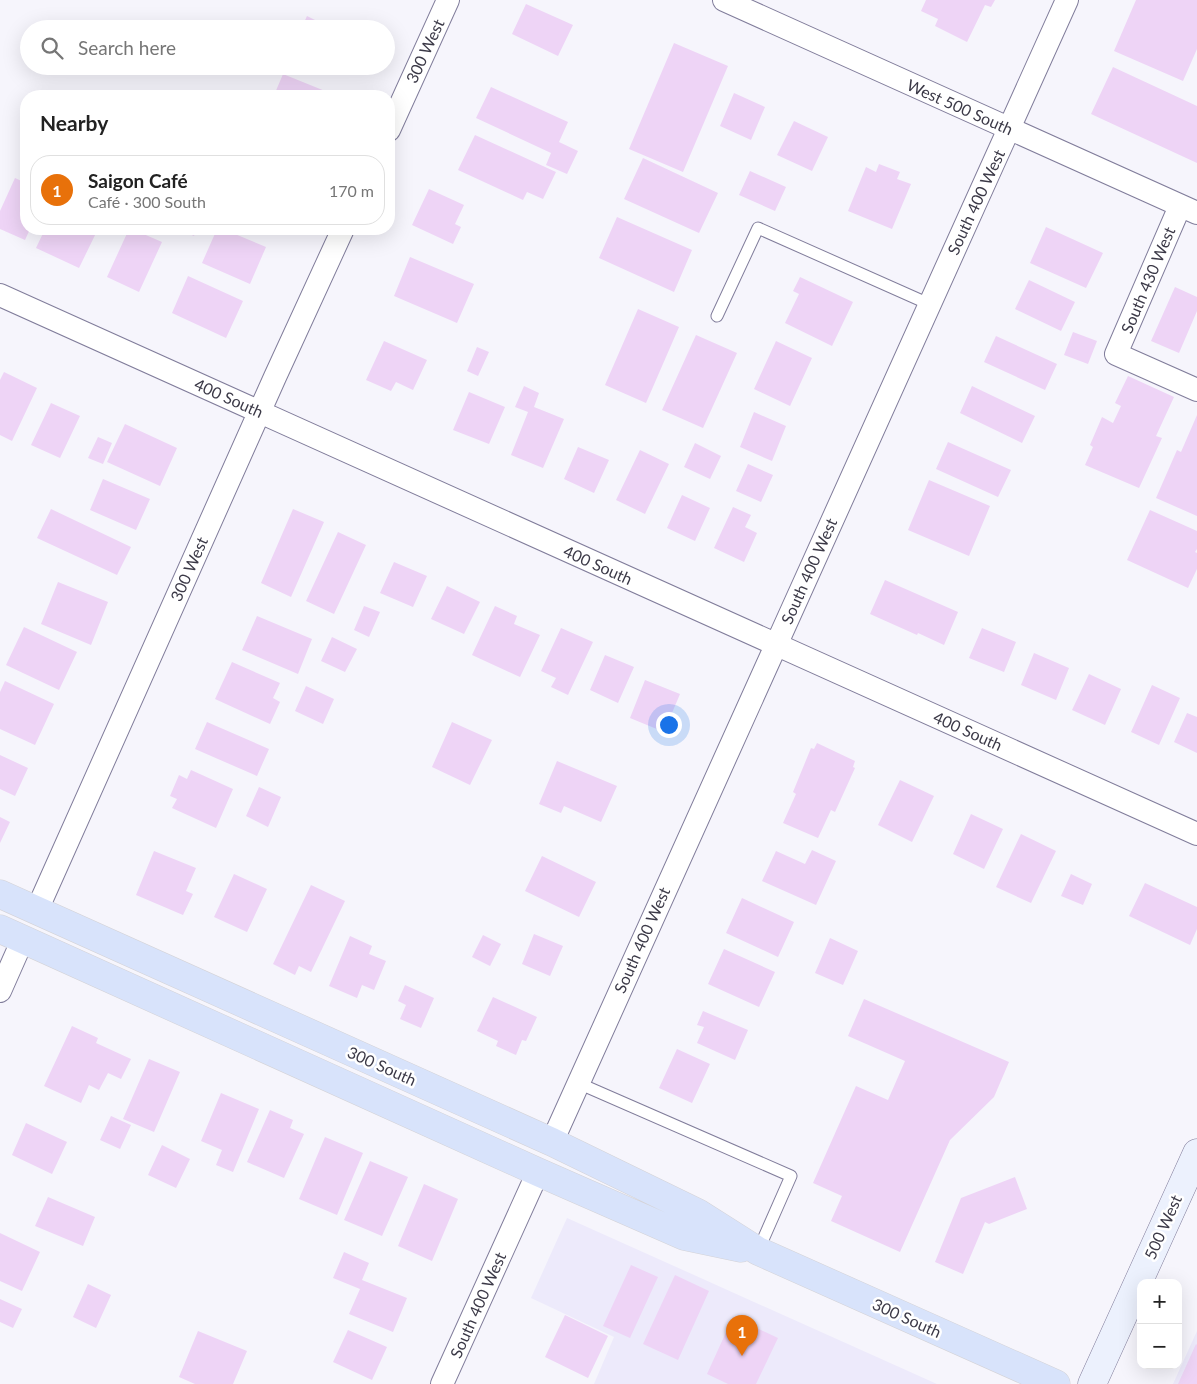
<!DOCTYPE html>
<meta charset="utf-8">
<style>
:root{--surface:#fff;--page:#f6f6f6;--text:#222;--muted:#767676;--line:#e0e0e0;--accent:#824600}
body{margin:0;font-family:Lato,sans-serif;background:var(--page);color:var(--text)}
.controls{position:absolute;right:15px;bottom:15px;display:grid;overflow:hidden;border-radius:10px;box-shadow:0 5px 20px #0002}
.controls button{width:45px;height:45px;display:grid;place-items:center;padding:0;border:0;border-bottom:1px solid var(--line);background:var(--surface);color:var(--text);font:25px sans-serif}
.you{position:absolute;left:668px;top:724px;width:18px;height:18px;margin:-12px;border:4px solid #fff;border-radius:50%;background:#1a73e8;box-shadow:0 0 0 8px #1a73e833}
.badge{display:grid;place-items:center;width:32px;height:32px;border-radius:50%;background:var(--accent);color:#fff;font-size:16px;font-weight:700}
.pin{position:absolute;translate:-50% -41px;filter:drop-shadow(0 1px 2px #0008)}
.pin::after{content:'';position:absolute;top:26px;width:18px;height:15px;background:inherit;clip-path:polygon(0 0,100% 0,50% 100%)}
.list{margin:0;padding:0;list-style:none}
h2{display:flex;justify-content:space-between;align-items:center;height:65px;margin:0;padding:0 20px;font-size:21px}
h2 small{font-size:16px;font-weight:400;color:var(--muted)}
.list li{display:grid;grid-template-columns:32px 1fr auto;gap:15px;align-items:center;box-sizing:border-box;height:70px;margin:0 10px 10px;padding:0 10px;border:1px solid var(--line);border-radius:20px}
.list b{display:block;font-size:19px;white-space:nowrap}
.list p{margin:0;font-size:16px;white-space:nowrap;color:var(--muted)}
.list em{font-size:16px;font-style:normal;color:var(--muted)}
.icon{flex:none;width:28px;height:28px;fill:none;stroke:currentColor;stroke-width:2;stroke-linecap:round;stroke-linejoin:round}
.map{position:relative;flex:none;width:1197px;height:1384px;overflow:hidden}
.search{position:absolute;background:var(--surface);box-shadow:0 5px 20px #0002;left:20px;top:20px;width:375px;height:55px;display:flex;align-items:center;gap:12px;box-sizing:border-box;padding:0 18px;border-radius:28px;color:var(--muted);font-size:19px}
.panel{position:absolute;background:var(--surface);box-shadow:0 5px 20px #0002;left:20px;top:90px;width:375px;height:145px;border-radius:20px}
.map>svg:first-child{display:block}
.built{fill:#edeafb}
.building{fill:#eed4f6}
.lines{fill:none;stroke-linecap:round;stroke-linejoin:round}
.lane-casing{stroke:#817d9b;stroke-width:13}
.street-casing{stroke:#817d9b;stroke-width:24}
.secondary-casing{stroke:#817d9b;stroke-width:29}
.primary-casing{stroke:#d4d3d7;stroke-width:29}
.lane{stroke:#fff;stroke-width:11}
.street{stroke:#fff;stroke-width:22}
.secondary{stroke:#ecf1fd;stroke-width:28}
.primary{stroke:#d8e3fb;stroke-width:28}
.labels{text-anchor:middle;stroke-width:5;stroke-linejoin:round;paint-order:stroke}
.street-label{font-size:16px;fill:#3b3947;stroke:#fff}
</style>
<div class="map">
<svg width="1197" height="1384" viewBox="0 0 1197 1384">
<rect width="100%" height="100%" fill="#f6f5fc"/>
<path class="built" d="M567 1218 937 1384H594L614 1337 531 1298Z
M1197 1331V1384H1173Z"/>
<path class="building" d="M926 0H995L991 7 985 5 967 42 935 26 938 19 921 11Z
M1136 0H1197V49L1183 81 1114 51Z
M526 4 573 25 558 56 512 34Z
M307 16 333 29H301Z
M674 43 728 66 683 172 629 149Z
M267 66H286L283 73Z
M1113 67 1197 106V163L1091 114Z
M283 74 325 91 323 96H283L275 93Z
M491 87 568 122 559 142 578 151 567 174 546 165 551 153 476 118Z
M734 93 765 107 751 140 720 126Z
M794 121 828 137 812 171 777 155Z
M475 135 556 172 543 199 527 192 523 200 458 170Z
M643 158 718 193 699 233 624 199Z
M879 164 900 172 897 179 911 184 892 229 848 211 866 167 876 172Z
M750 171 786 187 775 211 739 195Z
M15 178 26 183V229H30L25 240 0 229V211Z
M429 189 464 205 455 224 461 227 453 244 412 225Z
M617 217 692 250 674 292 599 258Z
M1046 227 1103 253 1086 288 1030 263Z
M45 229H98L79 268 36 248Z
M129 229H132L162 242 139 292 107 277Z
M178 229H197L194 236Z
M217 229H223L266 247 250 284 202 263Z
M410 257 474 284 457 323 394 296Z
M188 276 243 301 226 338 172 313Z
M800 277 853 302 832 346 785 323 799 294 793 291Z
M1029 280 1075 302 1061 331 1015 309Z
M1175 287 1197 297V311L1179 353 1151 341Z
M638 309 679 327 646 403 605 385Z
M1073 332 1097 341 1088 364 1064 355Z
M696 335 737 353 703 428 662 410Z
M996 336 1057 364 1045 390 984 362Z
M384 341 427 360 413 390 396 382 391 391 366 380Z
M776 341 812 358 790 406 754 389Z
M477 347 489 352 478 376 467 371Z
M4 372 37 388 12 441 0 435V380Z
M1128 376 1174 397 1156 436 1162 438 1139 488 1085 465 1093 447 1090 445 1102 417 1113 423 1121 406 1115 403Z
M524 386 539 393 534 407 564 419 543 468 511 455 528 412 515 407Z
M972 386 1035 416 1022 443 960 413Z
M469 392 505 407 489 444 453 430Z
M51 403 80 416 60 458 31 445Z
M754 412 786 426 772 461 740 447Z
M1197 415V516L1156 498 1177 450 1181 452Z
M125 424 177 448 160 486 107 462Z
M98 437 112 443 103 464 88 458Z
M948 442 1011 470 998 497 936 469Z
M695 443 721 456 710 479 684 467Z
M578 447 609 460 594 493 564 479Z
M640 450 669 464 645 514 616 500Z
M748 464 773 475 761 502 736 491Z
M103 479 150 499 136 530 90 510Z
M929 480 990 506 969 556 908 530Z
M682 495 710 508 695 541 667 528Z
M733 507 751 515 745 527 757 533 744 562 714 548Z
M51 509 131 547 117 575 37 538Z
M293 509 324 522 291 597 261 583Z
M1150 510 1197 531V549L1195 552 1197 553V569L1188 588 1127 560Z
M338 532 366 545 334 614 306 601Z
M394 562 427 576 413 607 380 593Z
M885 580 958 612 944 645 918 633 917 635 870 614Z
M58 582 108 602 91 645 41 624Z
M447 586 480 602 464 634 431 619Z
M364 606 380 612 369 637 354 630Z
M495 606 517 616 514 624 540 635 520 677 472 655Z
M257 616 312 639 298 674 242 650Z
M24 627 77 652 59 690 6 665Z
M561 628 593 642 568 695 551 687 556 678 541 671Z
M982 628 1016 642 1004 672 969 658Z
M332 637 357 649 345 672 321 661Z
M1034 653 1069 668 1056 700 1021 685Z
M605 655 634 667 618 703 590 690Z
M232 662 280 683 273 698 280 702 270 724 215 699Z
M1089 674 1121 689 1105 725 1072 710Z
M645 680 680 694 664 732 630 718Z
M5 681 54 704 35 745 0 729V692Z
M1152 685 1180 698 1159 745 1131 732Z
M306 686 334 699 323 724 295 711Z
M1187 713 1197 717V753L1174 742Z
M207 722 269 749 257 776 195 749Z
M452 722 492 740 470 785 432 767Z
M817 743 855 761 853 767 855 768 835 812 831 810 818 838 783 823 796 794 793 792 811 748 814 749Z
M0 755 28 768 15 796 0 789Z
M557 761 617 786 601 822 564 806 561 813 539 804Z
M191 770 233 789 216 828 172 808 177 799 170 796 179 775 187 779Z
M900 780 934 796 912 842 878 825Z
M259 787 281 797 268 827 246 816Z
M971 814 1003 829 984 869 953 854Z
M0 817 10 822 0 843Z
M1021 834 1056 851 1031 903 996 887Z
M812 850 836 861 816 905 762 881 776 851 805 864Z
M154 851 196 868 186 891 193 894 183 915 136 895Z
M542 856 596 882 579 917 525 891Z
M234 874 267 889 247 932 214 917Z
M1071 874 1092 884 1083 905 1061 896Z
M1145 883 1197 907V929L1190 945 1129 916Z
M311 885 345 901 311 972 299 966 295 975 273 964Z
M742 898 794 922 778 957 726 933Z
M534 934 563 946 550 976 522 964Z
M483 935 501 944 490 966 472 957Z
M350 936 372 946 369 954 386 961 374 990 362 985 357 998 329 986Z
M830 938 858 951 843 985 815 973Z
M724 949 775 972 759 1007 708 984Z
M405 985 434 998 421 1028 400 1019 406 1005 398 1001Z
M493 997 537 1017 526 1041 522 1040 516 1055 496 1046 498 1041 477 1031Z
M864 999 1009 1062 994 1097 950 1140 900 1252 831 1221 842 1196 813 1183 856 1086 888 1100 905 1061 848 1036Z
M703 1011 748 1030 735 1060 697 1043 704 1027 697 1025Z
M72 1026 98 1038 96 1043 131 1059 121 1079 108 1073 99 1090 89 1085 81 1103 44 1086Z
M677 1049 710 1064 692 1103 659 1088Z
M149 1059 180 1072 154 1132 123 1119Z
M221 1093 259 1109 233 1172 216 1165 222 1150 201 1141Z
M270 1110 293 1120 290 1128 304 1134 284 1178 247 1162Z
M111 1116 131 1125 120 1149 100 1140Z
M26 1123 67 1142 52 1174 12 1155Z
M325 1137 363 1153 337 1215 299 1199Z
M162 1145 190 1159 176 1188 148 1175Z
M370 1161 408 1177 382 1236 344 1220Z
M1015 1177 1027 1209 989 1224 985 1222 963 1274 935 1262 961 1198Z
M424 1184 458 1199 432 1261 398 1246Z
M48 1197 95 1217 83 1246 35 1226Z
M0 1233 40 1252 22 1291 0 1281Z
M344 1252 369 1263 362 1280 407 1298 393 1332 349 1314 360 1289 333 1278Z
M631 1265 658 1277 630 1338 603 1326Z
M675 1275 709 1291 678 1360 643 1344Z
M88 1284 111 1295 96 1328 73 1317Z
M0 1299 22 1309 13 1328 0 1322Z
M565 1315 608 1336 588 1378 545 1357Z
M733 1317 778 1338 756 1384H728L707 1374Z
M348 1330 387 1347 372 1380 333 1362Z
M198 1331 247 1351 233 1384H195L179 1377Z
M1196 1344 1197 1345V1384H1178Z"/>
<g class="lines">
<defs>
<path id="lane" d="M717 316 758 228 929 304
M578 1083 791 1176 758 1251"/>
<path id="street" d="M724 0 1197 213
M389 130 448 0
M1180 206 1116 354 1197 390
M0 295 1197 834
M37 910 275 377 343 229
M0 991 23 939
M552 1142 1067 0
M442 1384 538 1172"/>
<path id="secondary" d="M1092 1384 1197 1153"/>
<path id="primary" d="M0 894 552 1142 698 1213 758 1251 1056 1384
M0 929 538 1172 684 1236 741 1248"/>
</defs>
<use href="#lane" class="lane-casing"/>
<use href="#street" class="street-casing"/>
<use href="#secondary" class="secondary-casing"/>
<use href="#primary" class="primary-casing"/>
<use href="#lane" class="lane"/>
<use href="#street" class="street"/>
<use href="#secondary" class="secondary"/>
<use href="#primary" class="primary"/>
</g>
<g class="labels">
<g class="street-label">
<text transform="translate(425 51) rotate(-65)" y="6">300 West</text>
<text transform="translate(960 107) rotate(24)" y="6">West 500 South</text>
<text transform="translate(976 202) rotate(-65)" y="6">South 400 West</text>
<text transform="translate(1148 280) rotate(-67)" y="6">South 430 West</text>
<text transform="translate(229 398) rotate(24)" y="6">400 South</text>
<text transform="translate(598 565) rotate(24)" y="6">400 South</text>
<text transform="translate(189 569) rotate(-66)" y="6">300 West</text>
<text transform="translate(809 571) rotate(-66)" y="6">South 400 West</text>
<text transform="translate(968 731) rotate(24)" y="6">400 South</text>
<text transform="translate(642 940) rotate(-66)" y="6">South 400 West</text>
<text transform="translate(382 1066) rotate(24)" y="6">300 South</text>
<text transform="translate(1163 1227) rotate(-66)" y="6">500 West</text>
<text transform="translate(478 1305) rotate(-66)" y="6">South 400 West</text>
<text transform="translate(907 1318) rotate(24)" y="6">300 South</text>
</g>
</g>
</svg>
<div class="controls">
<button>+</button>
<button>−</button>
</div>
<div class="you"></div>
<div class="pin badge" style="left:742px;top:1356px;background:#e8710a">1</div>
<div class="search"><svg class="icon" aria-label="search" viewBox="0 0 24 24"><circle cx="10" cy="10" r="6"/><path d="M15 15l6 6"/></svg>Search here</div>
<section class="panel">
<h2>Nearby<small></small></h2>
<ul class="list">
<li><span class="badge" style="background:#e8710a">1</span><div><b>Saigon Café</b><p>Café · 300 South</p></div><em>170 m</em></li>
</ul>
</section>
</div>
